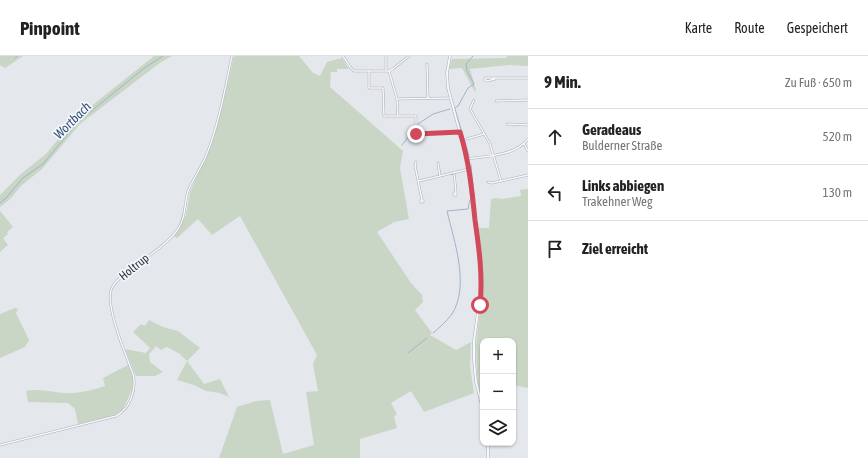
<!DOCTYPE html>
<html lang="de">
<meta charset="utf-8">
<style>
:root{--surface:#fff;--page:#f6f6f6;--text:#222;--muted:#767676;--line:#e0e0e0}
body{margin:0;font-family:"Asap Condensed",sans-serif;background:var(--page);color:var(--text)}
.controls{position:absolute;right:12px;bottom:12px;display:grid;overflow:hidden;border-radius:8px;box-shadow:0 1px 3px #0004}
.controls button{width:36px;height:36px;display:grid;place-items:center;padding:0;border:0;border-bottom:1px solid var(--line);background:var(--surface);color:var(--text);font:20px sans-serif}
.stop{position:absolute;width:12px;height:12px;margin:-9px;border:3px solid #d1495b;border-radius:50%;background:#fff}
.stop.end{background:#d1495b;border-color:#fff;box-shadow:0 1px 4px #0008}
.list{margin:0;padding:0;list-style:none}
h2{display:flex;justify-content:space-between;align-items:center;height:52px;margin:0;padding:0 16px;font-size:17px}
h2 small{font-size:13px;font-weight:400;color:var(--muted)}
.list li{display:grid;grid-template-columns:26px 1fr auto;gap:12px;align-items:center;box-sizing:border-box;height:56px;padding:0 16px;border-top:1px solid var(--line)}
.list b{display:block;font-size:15px;white-space:nowrap}
.list p{margin:0;font-size:13px;white-space:nowrap;color:var(--muted)}
.list em{font-size:13px;font-style:normal;color:var(--muted)}
.icon{flex:none;width:22px;height:22px;fill:none;stroke:currentColor;stroke-width:2;stroke-linecap:round;stroke-linejoin:round}
.map{position:relative;flex:none;width:528px;height:402px;overflow:hidden}
header{display:flex;align-items:center;gap:24px;box-sizing:border-box;height:56px;padding:0 20px;background:var(--surface);border-bottom:1px solid var(--line)}
header strong{font-size:19px}
nav{display:flex;gap:22px;margin-inline-start:auto;font-size:14px}
main{display:flex}
aside{flex:1;background:var(--surface)}
.map>svg:first-child{display:block}
.green{fill:#c9d6c5}
.lines{fill:none;stroke-linecap:round;stroke-linejoin:round}
.stream{stroke:#9fb4cc;stroke-width:1}
.minor-casing{stroke:#a9aeb7;stroke-width:2.5}
.tertiary-casing{stroke:#a9aeb7;stroke-width:3}
.minor{stroke:#f7f8fa;stroke-width:1.5}
.tertiary{stroke:#f7f8fa;stroke-width:2}
.route{stroke:#d1495b;stroke-width:5}
.labels{text-anchor:middle;stroke-width:3.5;stroke-linejoin:round;paint-order:stroke}
.street-label{font-size:12px;fill:#2b3445;stroke:#f4f6f9}
.water-label{font-size:13px;font-style:italic;fill:#34527a;stroke:#f4f6f9}
</style>
<header>
<strong>Pinpoint</strong>
<nav><a>Karte</a><a>Route</a><a>Gespeichert</a></nav>
</header>
<main>
<div class="map">
<svg width="528" height="402" viewBox="0 0 528 402">
<rect width="100%" height="100%" fill="#e4e7ec"/>
<path class="green" d="M0 0H23L5 12 0 9Z
M154 0H172L161 6 80 68 42 113 22 129 9 144 0 151V139L21 118 46 98 75 63Z
M234 0H299L313 17 320 20 327 6 342 2 349 13H337V16H331L330 31 403 95 400 112 409 163 394 166 377 176 411 227 422 239 423 246 415 254 432 277 430 279 456 294 471 286 470 310 474 337 424 356 411 335 391 347 397 358 394 361 397 372 360 383V402H219L237 351 256 345 270 344 283 398 314 389 306 336 318 335 313 308 317 299 240 160 212 179 198 163 177 182 174 180 179 173 186 159 190 136 211 88 223 47Z
M507 0H528V10L509 9 470 13 476 34 475 36 462 12 449 13 452 3 506 2Z
M528 133V332L513 329V285H483V335H479L477 319 476 290 483 225 478 172H489L491 143 497 142 502 143 521 140 520 134Z
M0 155 13 171 7 176 8 178 3 182 8 189 0 196Z
M15 252 18 253 16 257 29 284 25 291 0 302V258Z
M149 264 163 271 178 275 200 292 187 305 204 328 220 323 229 341 220 337 206 335 194 329 177 324 187 305 180 298 167 291 161 294 156 290 149 298 150 306 163 316 155 320H137L135 318 125 293 146 297 150 292 133 276 141 268 145 270Z
M128 309 133 321V327L132 334 123 353 116 359 78 368 75 353 68 347 28 346 26 335C39 332 51 336 64 337 78 338 93 334 105 330L103 322Z"/>
<g class="lines">
<path class="stream" d="M15 2 17 0
M455 52 458 50 468 32 474 28 467 15 466 8 473 0
M455 53 469 100
M418 68 433 58 450 53
M402 89 415 72
M471 109 474 141
M0 147 6 142 23 122 43 108 78 66 143 13 163 0
M433 277C439 272 447 265 452 258 470 229 454 185 447 155L468 153 470 144
M408 297 427 282"/>
<defs>
<path id="minor" d="M343 0 350 11 354 15H389L394 12 409 0
M386 0V14
M427 8 428 43
M369 15V32H383L384 60H416V78L460 76
M389 15 397 43 449 42
M495 23 487 25 485 24V22H528
M397 44 398 60
M474 44 470 53 490 88 501 125
M496 45 528 44
M507 68 528 69
M467 83 484 78
M524 88 528 95
M467 103C487 100 515 100 528 83
M416 106 415 110 422 144
M438 107 440 120
M454 116 456 137
M419 125 469 113
M488 126 492 127 528 119
M454 137H456V139H454Z
M421 144H423V146H421Z
M0 389 116 360C130 353 137 333 133 318 126 299 106 253 111 234 114 225 123 220 130 214 144 203 168 188 178 173 186 162 184 148 188 135 193 123 201 112 206 100 219 68 225 33 232 0"/>
<path id="tertiary" d="M450 0 447 17 448 32 467 103 481 213V234L474 285V304L476 326 483 353
M488 402V387"/>
</defs>
<use href="#minor" class="minor-casing"/>
<use href="#tertiary" class="tertiary-casing"/>
<use href="#minor" class="minor"/>
<use href="#tertiary" class="tertiary"/>
</g>
<g class="lines">
<path class="route" d="M416 78 460 76C469 105 472 134 475 164 479 192 483 220 480 249"/>
</g>
<g class="labels">
<g class="street-label">
<text transform="translate(134 211) rotate(-39)" y="4">Holtrup</text>
</g>
<g class="water-label">
<text transform="translate(72 64) rotate(-45)" y="5">Wortbach</text>
</g>
</g>
</svg>
<div class="controls">
<button>+</button>
<button>−</button>
<button><svg class="icon" aria-label="layers" viewBox="0 0 24 24"><path d="M12 4l9 5-9 5-9-5zM3 14l9 5 9-5"/></svg></button>
</div>
<div class="stop" style="left:480px;top:249px"></div>
<div class="stop end" style="left:416px;top:78px"></div>
</div>
<aside>
<h2>9 Min.<small>Zu Fuß · 650 m</small></h2>
<ul class="list">
<li><svg class="icon" aria-label="ahead" viewBox="0 0 24 24"><path d="M12 20V5M6 11l6-6 6 6"/></svg><div><b>Geradeaus</b><p>Bulderner Straße</p></div><em>520 m</em></li>
<li><svg class="icon" aria-label="left" viewBox="0 0 24 24"><path d="M17 20v-9H6M10 6l-5 5 5 5"/></svg><div><b>Links abbiegen</b><p>Trakehner Weg</p></div><em>130 m</em></li>
<li><svg class="icon" aria-label="arrive" viewBox="0 0 24 24"><path d="M6 21V4h12l-3 4 3 4H6"/></svg><div><b>Ziel erreicht</b></div></li>
</ul>
</aside>
</main>
